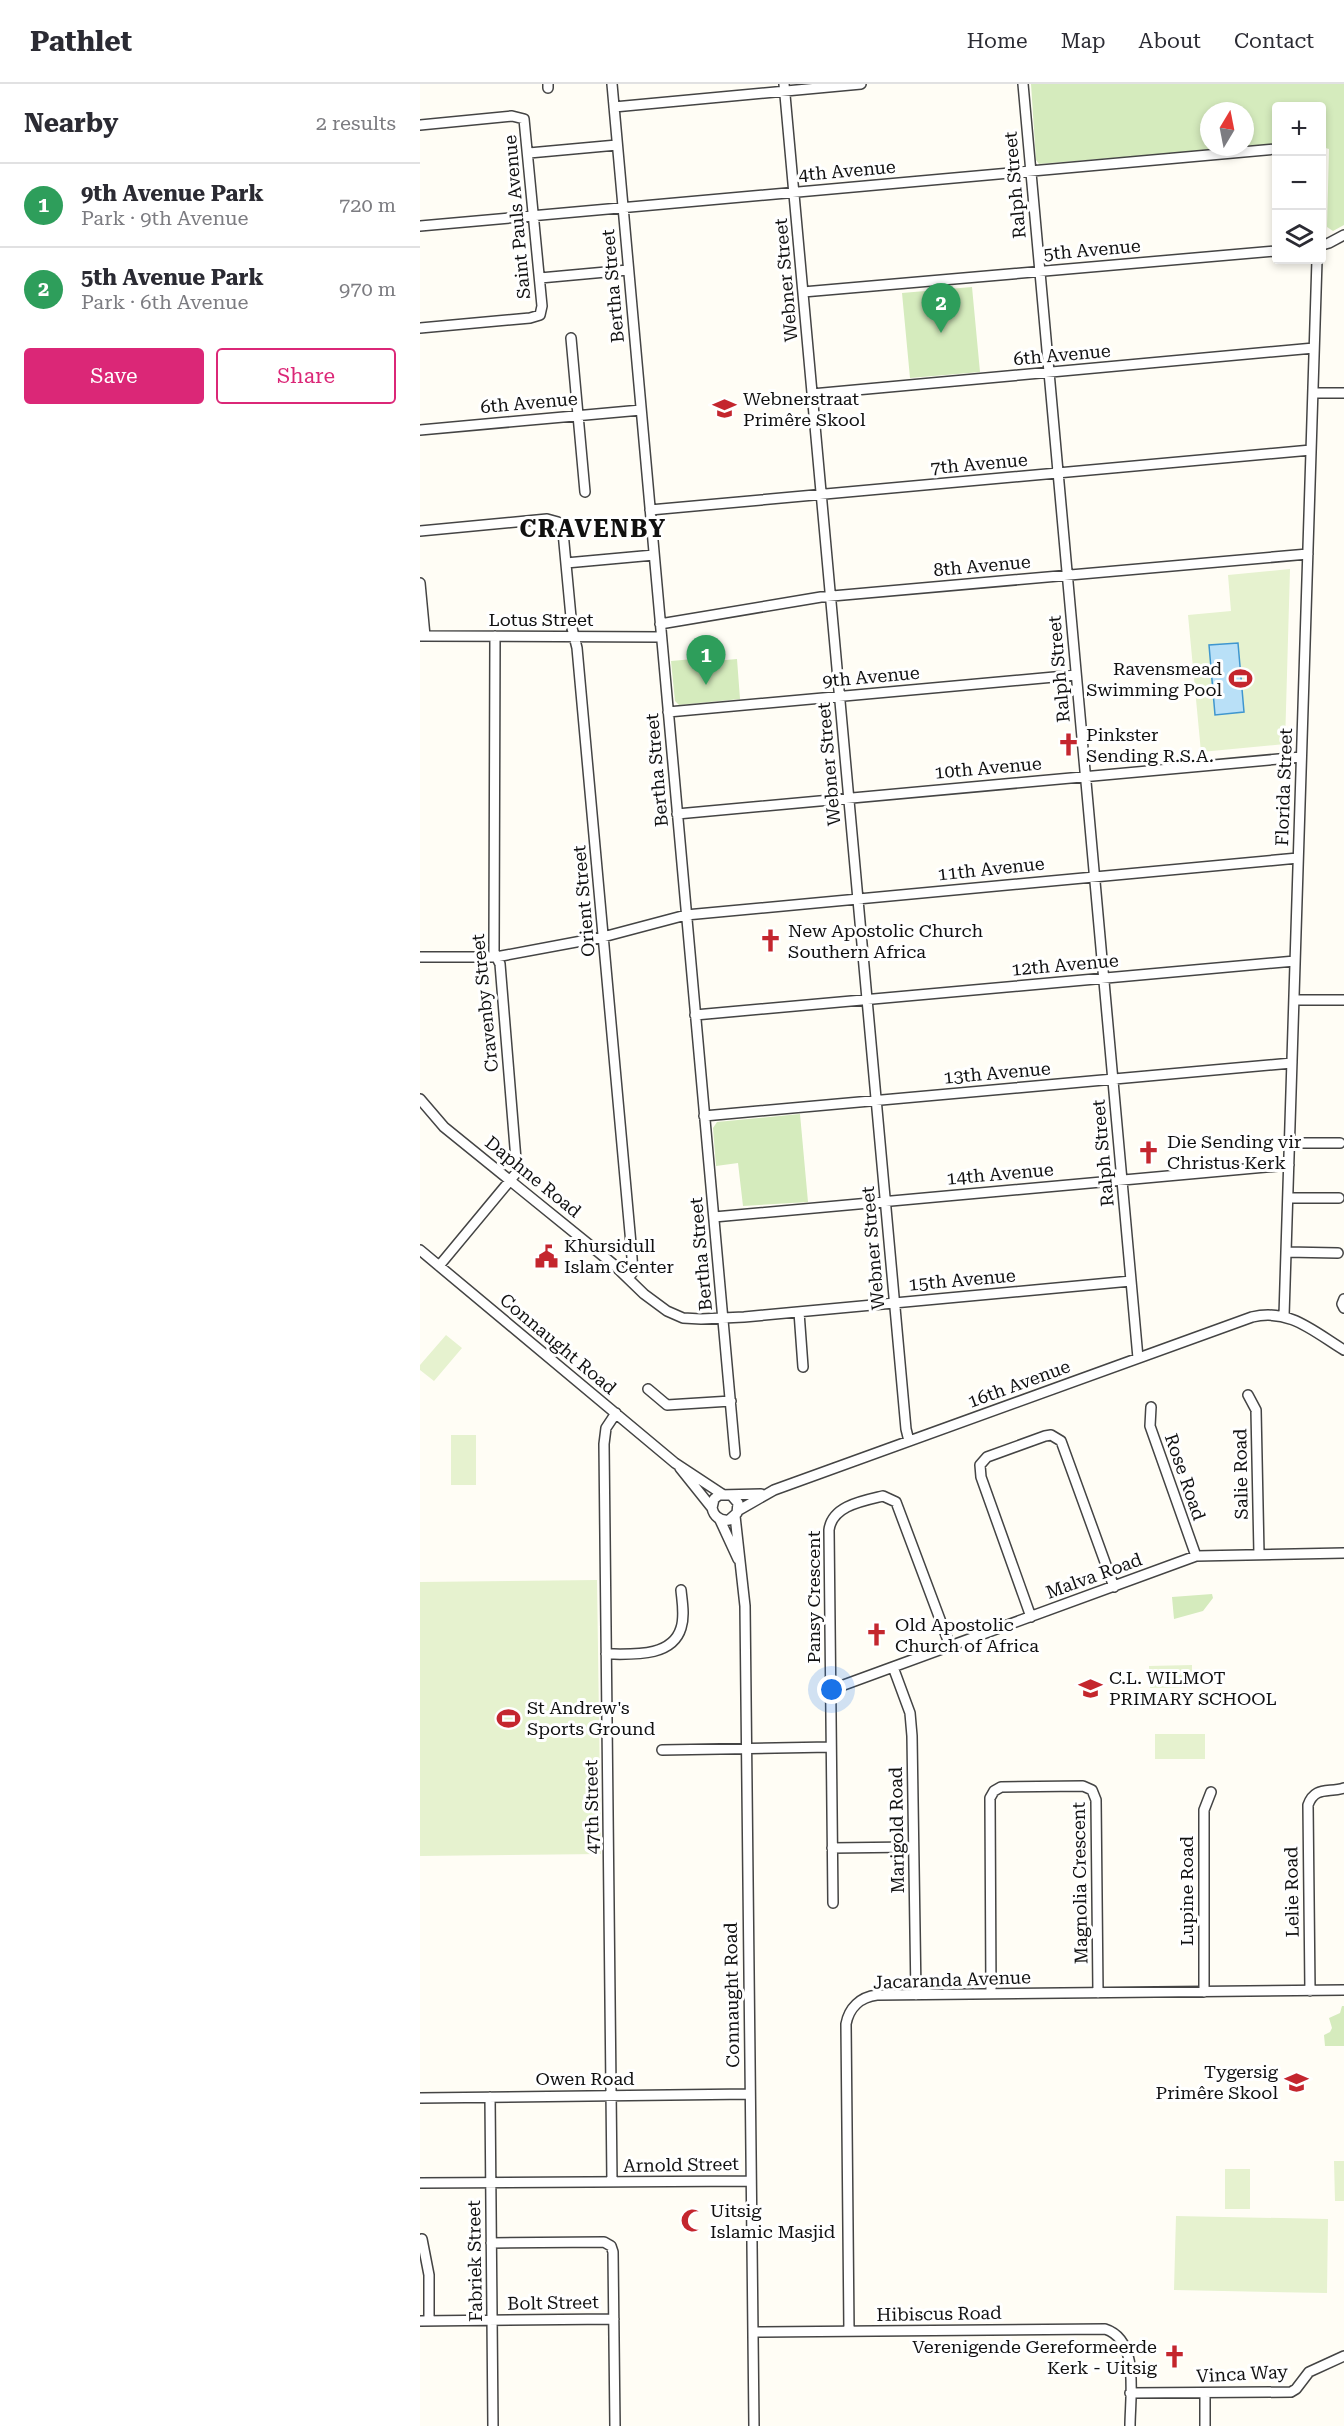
<!DOCTYPE html>
<meta charset="utf-8">
<style>
:root{--surface:#fff;--page:#f7f7f7;--text:#2b2b33;--muted:#7c7c81;--line:#e1e1e2;--accent:#db2777}
body{margin:0;font-family:"Roboto Serif",serif;background:var(--page);color:var(--text)}
.controls{position:absolute;right:18px;top:18px;display:grid;overflow:hidden;border-radius:6px;box-shadow:0 3px 9px #0003}
.controls button{width:54px;height:54px;display:grid;place-items:center;padding:0;border:0;border-bottom:2px solid var(--line);background:var(--surface);color:var(--text);font:30px sans-serif}
.compass{position:absolute;left:780px;top:18px;width:54px;height:54px;border-radius:50%;background:var(--surface);box-shadow:0 3px 9px #0003;rotate:10deg}
.you{position:absolute;left:412px;top:1606px;width:21px;height:21px;margin:-15px;border:4px solid #fff;border-radius:50%;background:#1a73e8;box-shadow:0 0 0 9px #1a73e833}
.badge{display:grid;place-items:center;width:39px;height:39px;border-radius:50%;background:var(--accent);color:#fff;font-size:20px;font-weight:700}
.pin{position:absolute;translate:-50% -50px;filter:drop-shadow(0 2px 3px #0008)}
.pin::after{content:'';position:absolute;top:32px;width:21px;height:18px;background:inherit;clip-path:polygon(0 0,100% 0,50% 100%)}
.list{margin:0;padding:0;list-style:none}
h2{display:flex;justify-content:space-between;align-items:center;height:78px;margin:0;padding:0 24px;font-size:26px}
h2 small{font-size:20px;font-weight:400;color:var(--muted)}
.list li{display:grid;grid-template-columns:39px 1fr auto;gap:18px;align-items:center;box-sizing:border-box;height:84px;padding:0 24px;border-top:2px solid var(--line)}
.list b{display:block;font-size:22px;white-space:nowrap}
.list p{margin:0;font-size:20px;white-space:nowrap;color:var(--muted)}
.list em{font-size:20px;font-style:normal;color:var(--muted)}
.actions{display:flex;gap:12px;padding:18px 24px}
.actions a{flex:1;padding:14px 0;border:2px solid var(--accent);border-radius:6px;text-align:center;font-size:21px;color:var(--accent)}
.actions .main{background:var(--accent);color:#fff}
.icon{flex:none;width:33px;height:33px;fill:none;stroke:currentColor;stroke-width:2;stroke-linecap:round;stroke-linejoin:round}
.map{position:relative;flex:none;width:924px;height:2342px;overflow:hidden}
header{display:flex;align-items:center;gap:36px;box-sizing:border-box;height:84px;padding:0 30px;background:var(--surface);border-bottom:2px solid var(--line)}
header strong{font-size:28px}
nav{display:flex;gap:33px;margin-inline-start:auto;font-size:21px}
main{display:flex}
aside{flex:1;background:var(--surface)}
.map>svg:first-child{display:block}
.green{fill:#d5ebbd}
.pitch{fill:#e6f2cf}
.water{fill:#b9e0f7;stroke:#3f96cf;stroke-width:1.5}
.lines{fill:none;stroke-linecap:round;stroke-linejoin:round}
.minor-casing{stroke:#444;stroke-width:12}
.minor{stroke:#fff;stroke-width:9}
.labels{text-anchor:middle;stroke-width:6;stroke-linejoin:round;paint-order:stroke}
.street-label{font-size:18px;fill:#111;stroke:#fff}
.poi-label{font-size:18px;fill:#111;stroke:#fff;text-anchor:start}
.district-label{font-size:24px;font-weight:bold;letter-spacing:1.5px;fill:#111;stroke:#fff}
</style>
<header>
<strong>Pathlet</strong>
<nav><a>Home</a><a>Map</a><a>About</a><a>Contact</a></nav>
</header>
<main>
<aside>
<h2>Nearby<small>2 results</small></h2>
<ul class="list">
<li><span class="badge" style="background:#2e9e5b">1</span><div><b>9th Avenue Park</b><p>Park · 9th Avenue</p></div><em>720 m</em></li>
<li><span class="badge" style="background:#2e9e5b">2</span><div><b>5th Avenue Park</b><p>Park · 6th Avenue</p></div><em>970 m</em></li>
</ul>
<div class="actions"><a class="main">Save</a><a>Share</a></div>
</aside>
<div class="map">
<svg width="924" height="2342" viewBox="0 0 924 2342">
<rect width="100%" height="100%" fill="#fffdf5"/>
<path class="green" d="M611 0H924V141L913 147 907 143 909 65 902 63V22H856V60L825 63V27H789V63H824L619 80 616 76Z
M552 203 560 288 490 294 482 209Z
M273 575 274 586 295 584V577L317 575 320 615 259 621 255 617 251 577Z
M380 1030 388 1118 323 1122 318 1079 296 1082 293 1044 297 1038Z
M792 1510 793 1514 783 1527 754 1535 752 1513Z
M922 1922H924V1962H905L904 1951 910 1948 912 1944 909 1934 920 1929Z"/>
<path class="pitch" d="M870 485 865 660 781 668 768 531 811 527 808 491Z
M26 1251 42 1264 14 1297 0 1286V1281Z
M31 1351H56V1401H31Z
M177 1496 181 1770 0 1772V1498Z
M772 1581V1603L730 1604 729 1582Z
M735 1650H785V1675H735Z
M914 2077H924V2117H915Z
M805 2085H830V2125H805Z
M756 2132 908 2135 907 2209 754 2206Z"/>
<path class="water" d="M818 559 824 628 795 631 789 561Z"/>
<g class="lines">
<defs>
<path id="minor" d="M128 0V4
M192 0 315 1370
M364 0 486 1345 489 1357
M603 0 718 1274
M194 23 441 0
M0 41 92 32 104 35 122 222 120 231 110 234 0 244
M109 69 197 61
M0 142 856 65
M902 161 909 159 924 151
M120 194 208 186
M383 208 856 167
M151 254 165 408
M893 309H924
M392 310 894 264
M0 346 221 326
M230 426 891 366
M0 447 127 435 138 438 143 448 152 544 157 564 211 1160 213 1188 208 1194
M146 479 234 471
M0 499 5 552
M240 540 401 513 888 470
M0 552 241 553
M248 628 656 591
M257 730 881 673
M0 873H76L183 853 266 831 878 774
M874 916H924
M275 931 875 877
M0 1015 24 1043 193 1180 224 1210 247 1227 263 1234 281 1235 324 1233 711 1197
M284 1032 872 979
M869 1059H920
M868 1114H919
M294 1133 869 1081
M0 1166 255 1379 302 1410
M866 1168 918 1169
M19 1182 97 1088 80 880 74 868 75 552
M924 1215 922 1220 924 1224
M379 1228 383 1283
M864 1232 897 176
M228 1305 247 1321 311 1317
M828 1311 836 1326 839 1470
M731 1323 730 1342 776 1472
M260 1384 292 1424
M312 1412 318 1419 317 1429 309 1436C300 1437 294 1433 292 1424L294 1415 299 1411 341 1410
M319 1426 354 1406 832 1233C870 1224 894 1248 924 1266
M315 1432 325 1522 334 2342
M300 1436 318 1475
M611 1533 561 1393 560 1381 567 1373 625 1352 631 1351 641 1357 694 1503
M186 1570C211 1570 252 1574 261 1544 265 1532 262 1517 261 1506
M473 1583 490 1629 492 1652 496 1911
M410 1606 776 1472 924 1469
M242 1666 411 1663
M412 1764 493 1763
M413 1819 409 1446C412 1422 442 1417 463 1412L476 1418 530 1562
M890 1907 888 1721C895 1702 908 1709 924 1704
M784 1908V1726L791 1708
M571 1910 570 1714 574 1707 581 1703 663 1702 672 1706 676 1716 678 1909
M70 2013 73 2342
M0 2014 330 2010
M192 2098 184 1360 186 1344 196 1329
M0 2099 331 2097
M2 2155 9 2191V2236
M71 2159 184 2158 191 2162 193 2168 195 2342
M0 2237 194 2235
M429 2247 426 1940C429 1924 440 1913 457 1911L924 1906
M333 2248 685 2245C720 2256 710 2312 710 2342
M710 2309 871 2308 876 2305 889 2288 924 2272
M785 2309V2342"/>
</defs>
<use href="#minor" class="minor-casing"/>
<use href="#minor" class="minor"/>
</g>
<defs>
<symbol id="school-bare" viewBox="-9 -9 18 18"><path d="M0-5L7-2L0 1L-7-2ZM-4 1L0 2.5L4 1V4Q0 6-4 4Z" fill="#c4262e" stroke="#fff" stroke-width="2.5" paint-order="stroke"/></symbol>
<symbol id="stadium-bare" viewBox="-9 -9 18 18"><path d="M0-5a6.5 5 0 1 0 0 10a6.5 5 0 1 0 0-10ZM-3.5-1.8h7v3.6h-7Z" fill="#c4262e" stroke="#fff" stroke-width="2.5" paint-order="stroke"/></symbol>
<symbol id="church-bare" viewBox="-9 -9 18 18"><path d="M-1.2-6h2.4v3.5h3.3v2.4h-3.3V6h-2.4V-.1h-3.3v-2.4h3.3Z" fill="#c4262e" stroke="#fff" stroke-width="2.5" paint-order="stroke"/></symbol>
<symbol id="civic-bare" viewBox="-9 -9 18 18"><path d="M-.6-6.5H3V-4.5H.6V-3L4-1V1h2V6H-6V1h2V-1L-.6-3ZM-1.2 2.5V6h2.4V2.5Z" fill="#c4262e" stroke="#fff" stroke-width="2.5" paint-order="stroke"/></symbol>
<symbol id="mosque-bare" viewBox="-9 -9 18 18"><path d="M3.5-4.9A6 6 0 1 0 3.5 4.9A5 5 0 1 1 3.5-4.9Z" fill="#c4262e" stroke="#fff" stroke-width="2.5" paint-order="stroke"/></symbol>
</defs>
<g fill-rule="evenodd">
<use href="#school-bare" x="288" y="308" width="33" height="33"/>
<use href="#stadium-bare" x="804" y="578" width="33" height="33"/>
<use href="#church-bare" x="632" y="644" width="33" height="33"/>
<use href="#church-bare" x="334" y="840" width="33" height="33"/>
<use href="#church-bare" x="712" y="1052" width="33" height="33"/>
<use href="#civic-bare" x="110" y="1156" width="33" height="33"/>
<use href="#church-bare" x="440" y="1534" width="33" height="33"/>
<use href="#school-bare" x="654" y="1588" width="33" height="33"/>
<use href="#stadium-bare" x="72" y="1618" width="33" height="33"/>
<use href="#school-bare" x="860" y="1982" width="33" height="33"/>
<use href="#mosque-bare" x="256" y="2120" width="33" height="33"/>
<use href="#church-bare" x="738" y="2256" width="33" height="33"/>
</g>
<g class="labels">
<g class="street-label">
<text transform="translate(427 87) rotate(-5)" y="6">4th Avenue</text>
<text transform="translate(595 101) rotate(-95)" y="6">Ralph Street</text>
<text transform="translate(97 133) rotate(-95)" y="6">Saint Pauls Avenue</text>
<text transform="translate(672 166) rotate(-5)" y="6">5th Avenue</text>
<text transform="translate(366 196) rotate(-95)" y="6">Webner Street</text>
<text transform="translate(193 202) rotate(-95)" y="6">Bertha Street</text>
<text transform="translate(642 271) rotate(-5)" y="6">6th Avenue</text>
<text transform="translate(109 319) rotate(-5)" y="6">6th Avenue</text>
<text transform="translate(559 380) rotate(-5)" y="6">7th Avenue</text>
<text transform="translate(562 482) rotate(-5)" y="6">8th Avenue</text>
<text x="121" y="542">Lotus Street</text>
<text transform="translate(639 585) rotate(-95)" y="6">Ralph Street</text>
<text transform="translate(451 593) rotate(-5)" y="6">9th Avenue</text>
<text transform="translate(409 680) rotate(-95)" y="6">Webner Street</text>
<text transform="translate(568 684) rotate(-5)" y="6">10th Avenue</text>
<text transform="translate(237 686) rotate(-95)" y="6">Bertha Street</text>
<text transform="translate(864 703) rotate(-88)" y="6">Florida Street</text>
<text transform="translate(571 785) rotate(-6)" y="6">11th Avenue</text>
<text transform="translate(164 817) rotate(-95)" y="6">Orient Street</text>
<text transform="translate(645 881) rotate(-5)" y="6">12th Avenue</text>
<text transform="translate(65 919) rotate(-96)" y="6">Cravenby Street</text>
<text transform="translate(577 989) rotate(-5)" y="6">13th Avenue</text>
<text transform="translate(683 1069) rotate(-95)" y="6">Ralph Street</text>
<text transform="translate(580 1090) rotate(-5)" y="6">14th Avenue</text>
<text transform="translate(113 1093) rotate(39)" y="6">Daphne Road</text>
<text transform="translate(453 1164) rotate(-95)" y="6">Webner Street</text>
<text transform="translate(281 1170) rotate(-95)" y="6">Bertha Street</text>
<text transform="translate(542 1196) rotate(-5)" y="6">15th Avenue</text>
<text transform="translate(138 1260) rotate(40)" y="6">Connaught Road</text>
<text transform="translate(599 1300) rotate(-20)" y="6">16th Avenue</text>
<text transform="translate(821 1390) rotate(-91)" y="6">Salie Road</text>
<text transform="translate(765 1393) rotate(71)" y="6">Rose Road</text>
<text transform="translate(674 1492) rotate(-20)" y="6">Malva Road</text>
<text transform="translate(394 1513) rotate(-90)" y="6">Pansy Crescent</text>
<text transform="translate(172 1723) rotate(-91)" y="6">47th Street</text>
<text transform="translate(477 1746) rotate(-91)" y="6">Marigold Road</text>
<text transform="translate(660 1799) rotate(-91)" y="6">Magnolia Crescent</text>
<text transform="translate(767 1807) rotate(-90)" y="6">Lupine Road</text>
<text transform="translate(872 1808) rotate(-91)" y="6">Lelie Road</text>
<text transform="translate(532 1896) rotate(-2)" y="6">Jacaranda Avenue</text>
<text transform="translate(312 1911) rotate(-91)" y="6">Connaught Road</text>
<text x="165" y="2001">Owen Road</text>
<text transform="translate(261 2081) rotate(-1)" y="6">Arnold Street</text>
<text transform="translate(55 2177) rotate(-91)" y="6">Fabriek Street</text>
<text transform="translate(133 2219) rotate(-1)" y="6">Bolt Street</text>
<text transform="translate(519 2230) rotate(-1)" y="6">Hibiscus Road</text>
<text transform="translate(822 2290) rotate(-3)" y="6">Vinca Way</text>
</g>
<g class="poi-label">
<text x="323" y="321">Webnerstraat<tspan x="323" dy="21">Primêre Skool</tspan></text>
<text x="802" y="591" text-anchor="end">Ravensmead<tspan x="802" dy="21">Swimming Pool</tspan></text>
<text x="666" y="657">Pinkster<tspan x="666" dy="21">Sending R.S.A.</tspan></text>
<text x="368" y="853">New Apostolic Church<tspan x="368" dy="21">Southern Africa</tspan></text>
<text x="747" y="1064">Die Sending vir<tspan x="747" dy="21">Christus Kerk</tspan></text>
<text x="144" y="1168">Khursidull<tspan x="144" dy="21">Islam Center</tspan></text>
<text x="475" y="1547">Old Apostolic<tspan x="475" dy="21">Church of Africa</tspan></text>
<text x="689" y="1600">C.L. WILMOT<tspan x="689" dy="21">PRIMARY SCHOOL</tspan></text>
<text x="107" y="1630">St Andrew's<tspan x="107" dy="21">Sports Ground</tspan></text>
<text x="858" y="1994" text-anchor="end">Tygersig<tspan x="858" dy="21">Primêre Skool</tspan></text>
<text x="290" y="2133">Uitsig<tspan x="290" dy="21">Islamic Masjid</tspan></text>
<text x="737" y="2269" text-anchor="end">Verenigende Gereformeerde<tspan x="737" dy="21">Kerk - Uitsig</tspan></text>
</g>
<g class="district-label">
<text x="173" y="453">CRAVENBY</text>
</g>
</g>
</svg>
<div class="controls">
<button>+</button>
<button>−</button>
<button><svg class="icon" aria-label="layers" viewBox="0 0 24 24"><path d="M12 4l9 5-9 5-9-5zM3 14l9 5 9-5"/></svg></button>
</div>
<svg class="compass" viewBox="-18 -18 36 36"><path d="M0-13l5 13h-10z" fill="#e53935"/><path d="M0 13l5-13h-10z" fill="#7c7c81"/></svg>
<div class="you"></div>
<div class="pin badge" style="left:286px;top:601px;background:#2e9e5b">1</div>
<div class="pin badge" style="left:521px;top:249px;background:#2e9e5b">2</div>
</div>
</main>
